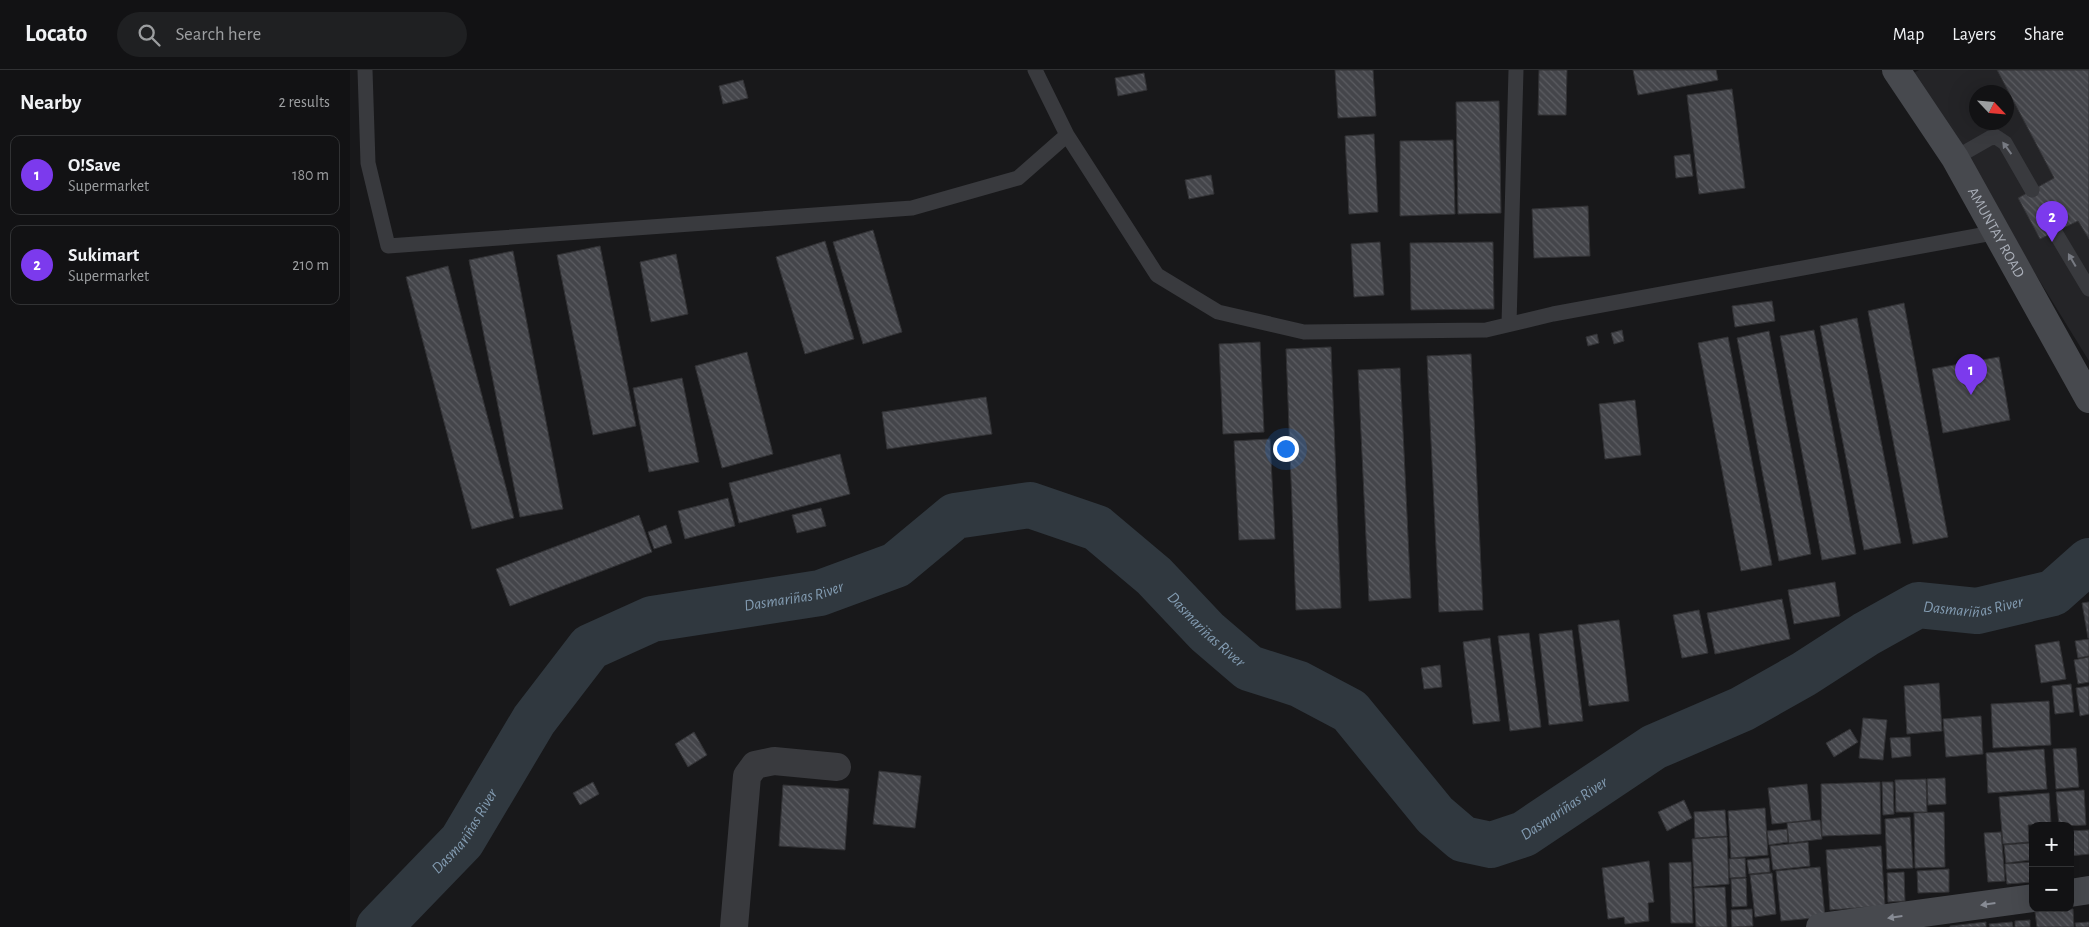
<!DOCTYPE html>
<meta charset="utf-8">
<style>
:root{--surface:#121214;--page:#1f2022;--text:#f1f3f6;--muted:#9c9ea0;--line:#313234;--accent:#7c3aed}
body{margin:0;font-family:"Alegreya Sans",sans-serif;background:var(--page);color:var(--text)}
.controls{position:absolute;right:15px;bottom:15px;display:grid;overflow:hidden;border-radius:10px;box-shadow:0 5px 20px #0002}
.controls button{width:45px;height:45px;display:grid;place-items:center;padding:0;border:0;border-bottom:1px solid var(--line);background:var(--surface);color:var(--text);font:25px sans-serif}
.compass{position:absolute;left:1619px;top:15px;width:45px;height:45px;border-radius:50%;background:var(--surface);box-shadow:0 5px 20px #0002;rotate:116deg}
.you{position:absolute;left:935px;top:378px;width:18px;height:18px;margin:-12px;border:4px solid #fff;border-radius:50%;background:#1a73e8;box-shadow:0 0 0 8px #1a73e833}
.badge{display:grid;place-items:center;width:32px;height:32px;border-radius:50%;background:var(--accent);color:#fff;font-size:16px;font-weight:700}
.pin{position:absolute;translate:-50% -41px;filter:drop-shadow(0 1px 2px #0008)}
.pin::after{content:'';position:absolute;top:26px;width:18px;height:15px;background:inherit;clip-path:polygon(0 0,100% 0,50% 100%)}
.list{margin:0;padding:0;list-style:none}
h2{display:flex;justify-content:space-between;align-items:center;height:65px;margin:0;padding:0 20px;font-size:21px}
h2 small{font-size:16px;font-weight:400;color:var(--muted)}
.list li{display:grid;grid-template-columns:32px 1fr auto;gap:15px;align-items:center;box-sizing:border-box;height:80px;margin:0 10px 10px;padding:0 10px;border:1px solid var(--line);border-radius:10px}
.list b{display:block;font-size:19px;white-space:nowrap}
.list p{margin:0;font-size:16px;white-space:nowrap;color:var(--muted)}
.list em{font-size:16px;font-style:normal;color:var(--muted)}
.icon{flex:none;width:28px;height:28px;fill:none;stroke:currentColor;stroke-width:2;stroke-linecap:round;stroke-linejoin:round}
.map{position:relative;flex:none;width:1739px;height:857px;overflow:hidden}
header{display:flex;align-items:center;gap:30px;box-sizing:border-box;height:70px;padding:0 25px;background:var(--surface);border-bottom:1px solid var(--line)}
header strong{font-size:24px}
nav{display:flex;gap:28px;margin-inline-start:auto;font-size:18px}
.search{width:350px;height:45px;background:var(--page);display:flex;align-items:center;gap:12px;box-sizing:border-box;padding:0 18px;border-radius:28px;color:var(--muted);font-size:19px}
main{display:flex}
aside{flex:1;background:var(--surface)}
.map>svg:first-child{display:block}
.built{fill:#242427;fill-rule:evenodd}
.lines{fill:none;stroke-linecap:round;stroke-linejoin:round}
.river{stroke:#30383f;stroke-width:46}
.building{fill:url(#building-back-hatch);stroke:#323235}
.lane{stroke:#393a3e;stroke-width:15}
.street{stroke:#393a3e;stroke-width:28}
.secondary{stroke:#47494e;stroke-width:28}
.oneway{fill:#777a82}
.oneway2{fill:#878b94}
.labels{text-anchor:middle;stroke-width:4.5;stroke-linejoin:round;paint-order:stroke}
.street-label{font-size:15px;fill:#aaafb9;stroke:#131315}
.water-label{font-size:16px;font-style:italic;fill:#839cb2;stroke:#131315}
</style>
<header>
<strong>Locato</strong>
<div class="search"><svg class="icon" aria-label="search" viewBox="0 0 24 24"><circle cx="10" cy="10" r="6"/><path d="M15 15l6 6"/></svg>Search here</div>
<nav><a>Map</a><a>Layers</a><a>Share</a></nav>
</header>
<main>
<aside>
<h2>Nearby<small>2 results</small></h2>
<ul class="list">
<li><span class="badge">1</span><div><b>O!Save</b><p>Supermarket</p></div><em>180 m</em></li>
<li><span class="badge">2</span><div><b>Sukimart</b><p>Supermarket</p></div><em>210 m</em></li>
</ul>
</aside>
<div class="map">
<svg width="1739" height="857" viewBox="0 0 1739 857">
<defs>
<pattern id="building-back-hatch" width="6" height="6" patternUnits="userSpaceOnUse" patternTransform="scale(1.25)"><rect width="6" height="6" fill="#44454a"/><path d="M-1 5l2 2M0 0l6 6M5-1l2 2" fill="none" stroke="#5c5d62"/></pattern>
</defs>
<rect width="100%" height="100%" fill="#18181a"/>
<path class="built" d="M1569 0H1739V291L1562 4ZM1626 22H1656V52H1626Z"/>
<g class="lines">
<path class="river" id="s1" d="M29 857 112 771 184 650 240 577 302 549 470 523 546 495 605 446 680 435 747 458 804 506 857 562 899 598 949 614 1000 641 1085 745 1113 769 1141 775 1174 764 1304 677 1392 639 1454 604 1516 564 1568 535 1627 541 1703 523 1739 491"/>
</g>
<path class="building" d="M985 0H1023L1026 46 988 48Z
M1189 0H1217L1216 45H1188Z
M1283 0H1366L1368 10 1288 25Z
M1647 0H1739V169L1728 151 1690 169 1668 128 1704 108Z
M794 3 797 20 768 26 765 8Z
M393 10 398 28 373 34 369 16Z
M1382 19 1395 118 1349 124 1337 25Z
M1149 31 1151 143 1108 144 1106 32Z
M1024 64 1028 142 999 144 995 66Z
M1103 70 1105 144 1050 146V71Z
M1340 84 1343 106 1326 108 1324 86Z
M861 105 864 124 839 129 835 110Z
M1238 136 1240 186 1184 188 1182 139Z
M523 160 552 262 513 274 483 172Z
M475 171 504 269 455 284 426 187Z
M1030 172 1034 225 1004 227 1001 174Z
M1143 172 1144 239 1061 240 1060 173Z
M250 176 286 356 243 365 207 185Z
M163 181 213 439 170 447 119 190Z
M326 184 338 244 301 252 290 192Z
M98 196 164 448 122 459 56 207Z
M1422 231 1425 251 1385 257 1382 236Z
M1554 233 1598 467 1563 474 1518 241Z
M1507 248 1551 473 1514 480 1470 256Z
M1272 260 1274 271 1264 274 1261 263Z
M1464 260 1506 484 1472 490 1430 266Z
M1419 261 1461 484 1429 491 1387 268Z
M1247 264 1249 273 1238 276 1236 267Z
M1378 267 1422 495 1391 501 1348 273Z
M910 272 914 362 873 364 869 274Z
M981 277 991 538 946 540 936 279Z
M397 282 423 384 372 398 345 296Z
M1121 284 1133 540 1089 542 1077 286Z
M1649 287 1660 350 1593 363 1582 299Z
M1050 298 1061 528 1019 531 1008 300Z
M332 308 349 392 299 402 283 318Z
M636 327 642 364 537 379 532 342Z
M1285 330 1291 385 1255 389 1249 334Z
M920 369 925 469 889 470 884 371Z
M490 384 500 424 389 453 379 413Z
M378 428 385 456 335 469 328 441Z
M471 438 476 456 447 463 442 445Z
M289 445 302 482 160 536 146 499Z
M316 455 322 473 304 479 298 462Z
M1485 512 1490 546 1444 554 1438 520Z
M1432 529 1440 569 1365 584 1357 543Z
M1739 532V568H1738L1732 533Z
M1349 540 1358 583 1332 588 1323 545Z
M1269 550 1279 631 1239 636 1228 555Z
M1222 560 1233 651 1199 655 1189 564Z
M1179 563 1191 657 1160 661 1148 566Z
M1140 568 1150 651 1123 654 1113 572Z
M1739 569V586L1728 588 1725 571Z
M1709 571 1716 609 1691 613 1685 575Z
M1739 587V612L1728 614 1724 590Z
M1090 595 1092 617 1074 619 1071 598Z
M1589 613 1592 661 1557 664 1554 616Z
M1721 614 1724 642 1705 644 1702 616Z
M1739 616V644L1730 646 1726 618Z
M1699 631 1701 675 1643 678 1641 634Z
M1631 646 1633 684 1596 687 1593 649Z
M1513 648 1537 650 1533 690 1509 688Z
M1500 659 1508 672 1484 687 1476 673Z
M344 662 357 685 338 697 325 674Z
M1560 667 1561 686 1542 688 1540 668Z
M1726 678 1729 717 1706 719 1703 679Z
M1694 679 1697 719 1638 723 1636 683Z
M529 701 571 706 565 758 523 754Z
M1595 708 1596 734 1578 735 1577 709Z
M1576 709 1577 742H1546L1545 710Z
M243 712 249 724 230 735 223 723Z
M1530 712 1531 764 1472 766 1471 714Z
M1532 712H1543L1544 744 1533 745Z
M1457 714 1461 750 1422 754 1418 718Z
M433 715 499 719 495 780 429 776Z
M1734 720 1736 755 1709 756 1706 722Z
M1699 723 1701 753 1678 755 1679 772 1653 774 1649 727Z
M1334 730 1342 748 1317 761 1308 742Z
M1415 738 1418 785 1381 788 1378 741Z
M1375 740 1377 766 1345 768 1344 742Z
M1594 742 1595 797 1565 798 1564 743Z
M1560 747 1563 798 1537 799 1535 749Z
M1470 750 1472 769 1439 773 1437 753Z
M1437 759 1438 772 1419 775 1417 761Z
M1739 760V784L1720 786V761Z
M1651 762 1655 811 1638 812 1634 763Z
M1377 767 1379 814 1344 817 1342 769Z
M1458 772 1460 796 1423 800 1420 776Z
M1680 773 1681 790 1656 793 1654 775Z
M1531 776 1535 836 1480 840 1476 780Z
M1395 788 1396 807 1380 808 1379 789Z
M1419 788 1420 802 1399 804 1397 790Z
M1299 791 1304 832 1298 833 1299 851 1275 854 1274 847 1258 849 1252 798Z
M1341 792 1343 853H1321L1319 793Z
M1682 792 1683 812 1657 814 1655 794Z
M1470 797 1475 847 1431 851 1426 801Z
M1599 799V822L1568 823 1567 801Z
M1554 802 1555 831 1538 832 1537 803Z
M1422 803 1426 844 1405 847 1400 805Z
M1396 808 1397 836 1382 837 1381 809Z
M1375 817 1377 857H1346L1344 818Z
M1402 839 1403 856 1382 857 1381 840Z
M1723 839 1724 857H1687L1685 842Z
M1680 850V857H1665V851Z
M1636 852V857H1600V856Z
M1662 852 1663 857H1640L1639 854Z
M1739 852V857H1726L1725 853Z"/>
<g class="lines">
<path class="lane" d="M15 0 18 93 38 176 562 138 668 108 717 65
M685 0 717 65 807 205 868 242 954 262 1136 260 1203 244 1648 162
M1605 88 1640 68 1646 67 1655 73 1682 120
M1705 162 1739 219
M1159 254 1166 0"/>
<path class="street" d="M384 857 397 706 405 695 424 691 487 697"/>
<g class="secondary">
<path id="s2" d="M1546 0 1605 88 1739 329"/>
<path d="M1720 823 1739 820"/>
<path d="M1470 857 1683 828"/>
</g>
</g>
<defs><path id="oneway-solid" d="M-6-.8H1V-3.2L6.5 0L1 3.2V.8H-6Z" transform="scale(1.25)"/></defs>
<g class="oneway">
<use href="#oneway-solid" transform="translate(1657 78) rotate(-126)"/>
<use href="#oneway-solid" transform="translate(1722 190) rotate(-120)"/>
</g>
<g class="oneway2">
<use href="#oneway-solid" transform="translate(1638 834) rotate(172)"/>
<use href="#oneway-solid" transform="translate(1545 847) rotate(172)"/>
</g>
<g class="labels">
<g class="street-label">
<text dy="5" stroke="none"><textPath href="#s2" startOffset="191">AMUNTAY ROAD</textPath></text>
</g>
<g class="water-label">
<text dy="6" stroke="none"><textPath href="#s1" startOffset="564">Dasmariñas River</textPath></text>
<text dy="6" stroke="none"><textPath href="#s1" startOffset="1959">Dasmariñas River</textPath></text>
<text dy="6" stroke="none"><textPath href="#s1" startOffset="1044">Dasmariñas River</textPath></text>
<text dy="6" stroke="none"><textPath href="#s1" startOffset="1494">Dasmariñas River</textPath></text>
<text dy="6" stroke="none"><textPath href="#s1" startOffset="129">Dasmariñas River</textPath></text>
</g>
</g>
</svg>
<div class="controls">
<button>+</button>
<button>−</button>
</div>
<svg class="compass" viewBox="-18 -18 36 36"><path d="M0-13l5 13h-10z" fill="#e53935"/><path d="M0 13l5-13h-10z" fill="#9c9ea0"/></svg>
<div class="you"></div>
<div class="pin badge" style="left:1621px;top:325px">1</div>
<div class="pin badge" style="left:1702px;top:172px">2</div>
</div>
</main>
